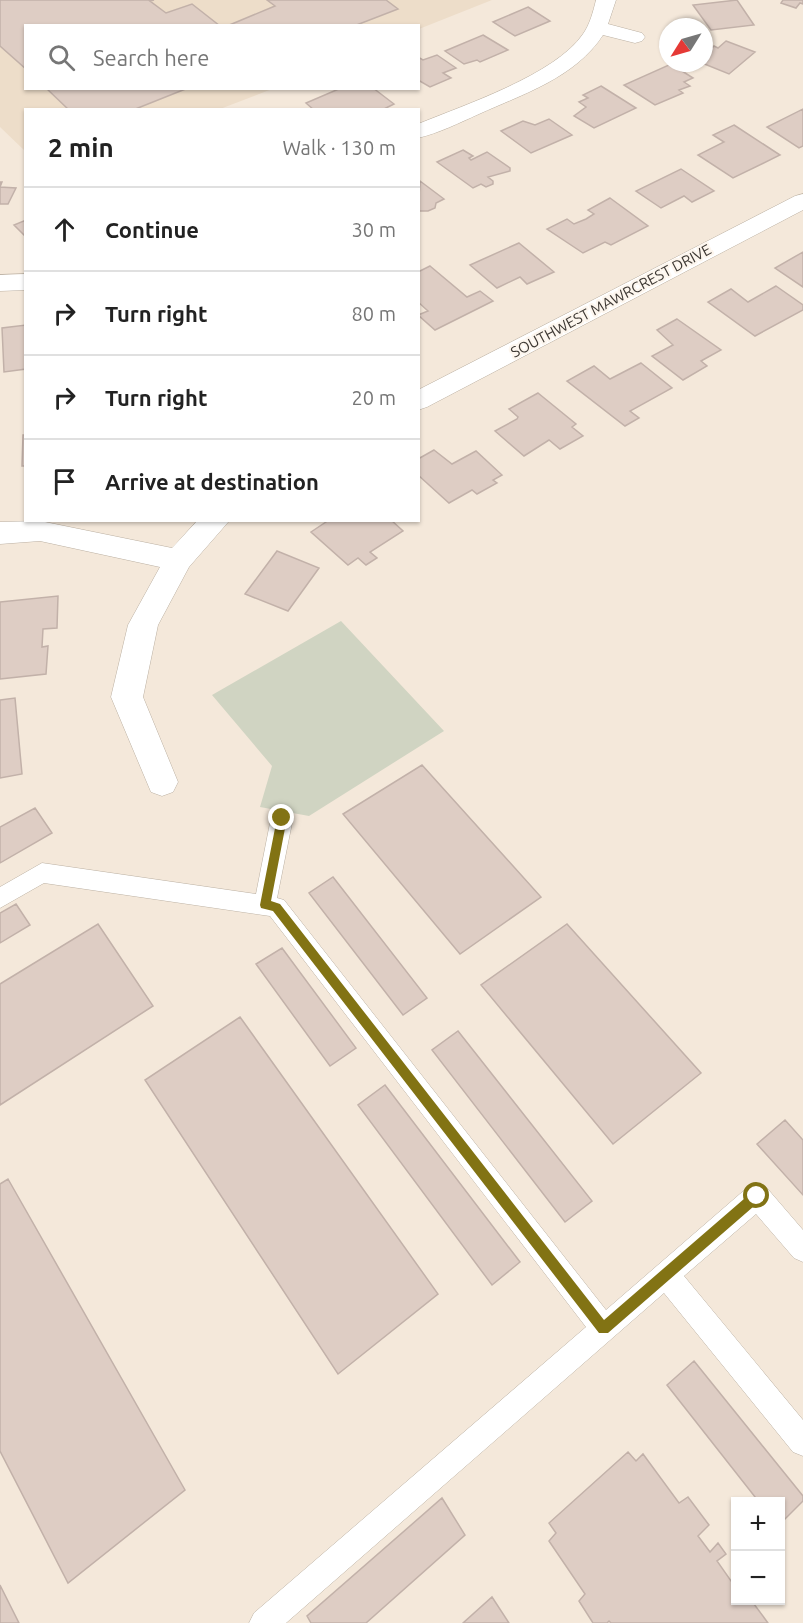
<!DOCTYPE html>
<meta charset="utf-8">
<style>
:root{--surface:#fff;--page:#f2f2f2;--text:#222;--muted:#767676;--line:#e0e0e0}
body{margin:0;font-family:Ubuntu,sans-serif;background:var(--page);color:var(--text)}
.controls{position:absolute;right:18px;bottom:18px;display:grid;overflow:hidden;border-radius:0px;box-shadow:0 2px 4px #0004}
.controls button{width:54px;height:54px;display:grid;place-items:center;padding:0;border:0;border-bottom:2px solid var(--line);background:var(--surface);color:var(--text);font:30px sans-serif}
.compass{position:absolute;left:659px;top:18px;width:54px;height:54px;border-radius:50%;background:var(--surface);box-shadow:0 2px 4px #0004;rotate:233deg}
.stop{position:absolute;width:18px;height:18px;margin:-14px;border:4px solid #827314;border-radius:50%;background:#fff}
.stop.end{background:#827314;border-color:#fff;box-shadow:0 2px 6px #0008}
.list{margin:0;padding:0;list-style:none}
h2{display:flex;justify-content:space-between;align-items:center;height:78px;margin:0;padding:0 24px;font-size:26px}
h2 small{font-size:20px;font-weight:400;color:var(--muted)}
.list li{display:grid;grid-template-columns:39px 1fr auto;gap:18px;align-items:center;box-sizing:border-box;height:84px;padding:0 24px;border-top:2px solid var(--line)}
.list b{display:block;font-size:22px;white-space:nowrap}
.list em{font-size:20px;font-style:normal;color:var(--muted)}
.icon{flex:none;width:33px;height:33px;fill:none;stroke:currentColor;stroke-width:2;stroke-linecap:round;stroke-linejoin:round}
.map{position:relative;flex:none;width:803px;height:1623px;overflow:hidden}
.search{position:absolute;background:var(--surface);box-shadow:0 2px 4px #0004;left:24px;top:24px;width:396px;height:66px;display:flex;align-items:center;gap:15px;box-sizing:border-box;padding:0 21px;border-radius:0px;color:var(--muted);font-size:22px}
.panel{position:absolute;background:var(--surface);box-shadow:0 2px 4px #0004;left:24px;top:108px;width:396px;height:414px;border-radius:0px}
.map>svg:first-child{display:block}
.built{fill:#edddc9}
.green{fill:#d0d4c2}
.building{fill:#decdc4;stroke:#c2b1a9;stroke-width:1.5}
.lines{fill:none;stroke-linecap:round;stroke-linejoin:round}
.lane-casing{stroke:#bbb0a2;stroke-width:1}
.street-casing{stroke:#bbb0a2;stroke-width:1}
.lane{fill:#fff;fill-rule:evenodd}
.street{fill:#fff;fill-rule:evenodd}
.route{fill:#827314}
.labels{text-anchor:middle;stroke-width:4.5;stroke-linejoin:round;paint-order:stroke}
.far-street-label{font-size:15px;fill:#3d3833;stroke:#fdf6ee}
</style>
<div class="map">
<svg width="803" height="1623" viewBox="0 0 803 1623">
<rect width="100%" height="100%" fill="#f4e8da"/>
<path class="built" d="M0 0H492L419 29 418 26H26V88L272 89 220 109 26 110 25 151 0 127Z"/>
<path class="green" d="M341 621 444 731 309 816 260 807 272 766 212 695Z"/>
<path class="building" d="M0 0H154L150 1 166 13 192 4 220 26H26V69L0 46Z
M267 0H386L398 9 354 26H227L275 6Z
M737 0 754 25 711 30 693 5Z
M783 0H803V4L800 3 796 8 781 3Z
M528 7 550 21 515 36 493 22Z
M483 35 508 50 480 62 477 60 464 64 445 51Z
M726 41 755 52 729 74 702 63H704V47L711 49 714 46 718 48Z
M437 55 456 68 443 73 451 78 430 87 418 80V57L423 60Z
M671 64 693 78 684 82 690 86 679 90 683 93 655 105 624 85Z
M601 86 636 108 594 128 574 116 586 107 579 102 588 98 583 95Z
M46 88H188L133 110H69Z
M341 88H373L394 104 382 110H314L306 103Z
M803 109V146L799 148 767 127Z
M549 119 572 135 531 153 501 131 523 121 535 125Z
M734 125 780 155 733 178 698 155 724 142 713 135Z
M463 150 473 156 469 158 471 160 487 152 510 168V171L488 177 493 181V184L486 187 481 184 473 188 437 162Z
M681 169 714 191 692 202 684 196 661 208 636 191Z
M420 181 444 199 436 203 435 208 428 211H418Z
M0 182H2L0 187 16 188 8 204H0Z
M610 198 648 226 611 245 605 242 583 253 547 229 567 219 574 224 586 219 594 214 588 210Z
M26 220V236H25L14 225Z
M519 243 554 272 527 284 520 277 497 288 470 265Z
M803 252V287L775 268Z
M430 266 467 297 480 291 493 301 435 330 418 315 428 311 418 302V272Z
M776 286 803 305V310L755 336 708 302 731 289 748 302Z
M677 319 721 350 701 361 707 366 683 380 652 356 673 345 657 330Z
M26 325V369L4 372 2 328Z
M641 363 672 388 630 411 639 418 625 426 567 381 594 366 610 379Z
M538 393 576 424 572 427 583 436 560 449 549 440 524 456 495 431 517 419 518 417 509 409Z
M23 435H26V466H22Z
M434 450 452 464 476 451 502 475 493 480 497 483 477 494 472 490 449 503 418 475V459Z
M329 520H391L403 531 370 552 377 558 366 565 358 558 348 565 311 532Z
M277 551 319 568 288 611 245 594Z
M58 596 57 628 43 629 42 647 48 646 46 674 0 679V602Z
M15 698 22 774 0 778V700Z
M422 765 541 897 460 954 343 814Z
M35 808 52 833 0 863V827Z
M333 877 427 998 403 1015 309 893Z
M16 904 30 925 0 943V913Z
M98 924 153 1006 0 1105V984Z
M567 924 701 1073 613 1144 481 985Z
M282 948 356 1048 330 1066 256 964Z
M240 1017 438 1294 338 1374 145 1080Z
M458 1031 592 1201 565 1222 432 1050Z
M385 1085 520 1262 492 1285 358 1105Z
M785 1120 803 1140V1195L757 1144Z
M8 1179 185 1490 68 1583 0 1451V1184Z
M694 1361 803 1496V1501L780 1524V1502H759L667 1385Z
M628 1452 636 1461 643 1454 679 1503 688 1497 709 1525 698 1536 710 1552 718 1543 726 1554 717 1561 731 1581 736 1580V1600H751L768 1623H611L609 1621 607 1623H593L579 1601 585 1594 549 1541 556 1533 549 1523Z
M442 1498 465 1535 366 1623H311L307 1616Z
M0 1585 19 1623H0Z
M492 1597 509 1623H463Z"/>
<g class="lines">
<defs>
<path id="lane" d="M282 809 289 812 293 818 277 898 284 900 606 1310 748 1187 757 1184 766 1187 803 1230V1262L794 1258 756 1214 684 1276 803 1420V1456L793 1452 664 1293 286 1623H249L254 1613 586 1327 270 916 44 883 0 908V887L42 863 256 894 271 818 275 812Z"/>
<path id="street" d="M596 0H616L608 24 642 33 645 37 642 41 635 43 603 35C575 78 523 94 479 114 459 123 439 133 418 138V124C464 105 555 75 583 34 590 24 593 12 596 0Z
M803 194V210L427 407 418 410V390L795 196Z
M26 274V290L0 291V275Z
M198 520H230L189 567 158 625 143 697 178 782 173 792 162 796 151 792 111 697 128 625 160 567 40 541 0 544V522L40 521 172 548Z"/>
</defs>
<use href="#lane" class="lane-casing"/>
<use href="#street" class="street-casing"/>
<use href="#lane" class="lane"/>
<use href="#street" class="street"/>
</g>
<path class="route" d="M282 814 287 818 271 901 280 904 604 1320 752 1192H761V1200L608 1333H599L273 911 261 908 260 905 277 818Z"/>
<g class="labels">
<g class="far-street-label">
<text transform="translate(611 301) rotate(-28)" y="5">SOUTHWEST MAWRCREST DRIVE</text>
</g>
</g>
</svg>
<div class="controls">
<button>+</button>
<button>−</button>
</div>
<svg class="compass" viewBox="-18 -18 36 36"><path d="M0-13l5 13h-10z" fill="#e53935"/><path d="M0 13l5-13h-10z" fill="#767676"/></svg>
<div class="stop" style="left:757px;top:1196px"></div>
<div class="stop end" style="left:282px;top:818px"></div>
<div class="search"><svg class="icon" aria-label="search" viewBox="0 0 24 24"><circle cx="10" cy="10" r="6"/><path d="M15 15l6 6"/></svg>Search here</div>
<section class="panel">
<h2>2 min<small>Walk · 130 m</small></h2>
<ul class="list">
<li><svg class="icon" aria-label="ahead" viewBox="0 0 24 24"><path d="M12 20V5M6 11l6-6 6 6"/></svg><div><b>Continue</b></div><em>30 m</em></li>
<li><svg class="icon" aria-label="right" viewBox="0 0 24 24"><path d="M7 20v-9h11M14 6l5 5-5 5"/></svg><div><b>Turn right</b></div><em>80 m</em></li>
<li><svg class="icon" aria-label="right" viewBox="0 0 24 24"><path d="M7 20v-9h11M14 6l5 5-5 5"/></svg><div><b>Turn right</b></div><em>20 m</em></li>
<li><svg class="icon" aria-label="arrive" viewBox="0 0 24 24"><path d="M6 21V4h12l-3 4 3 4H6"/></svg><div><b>Arrive at destination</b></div></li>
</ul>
</section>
</div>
